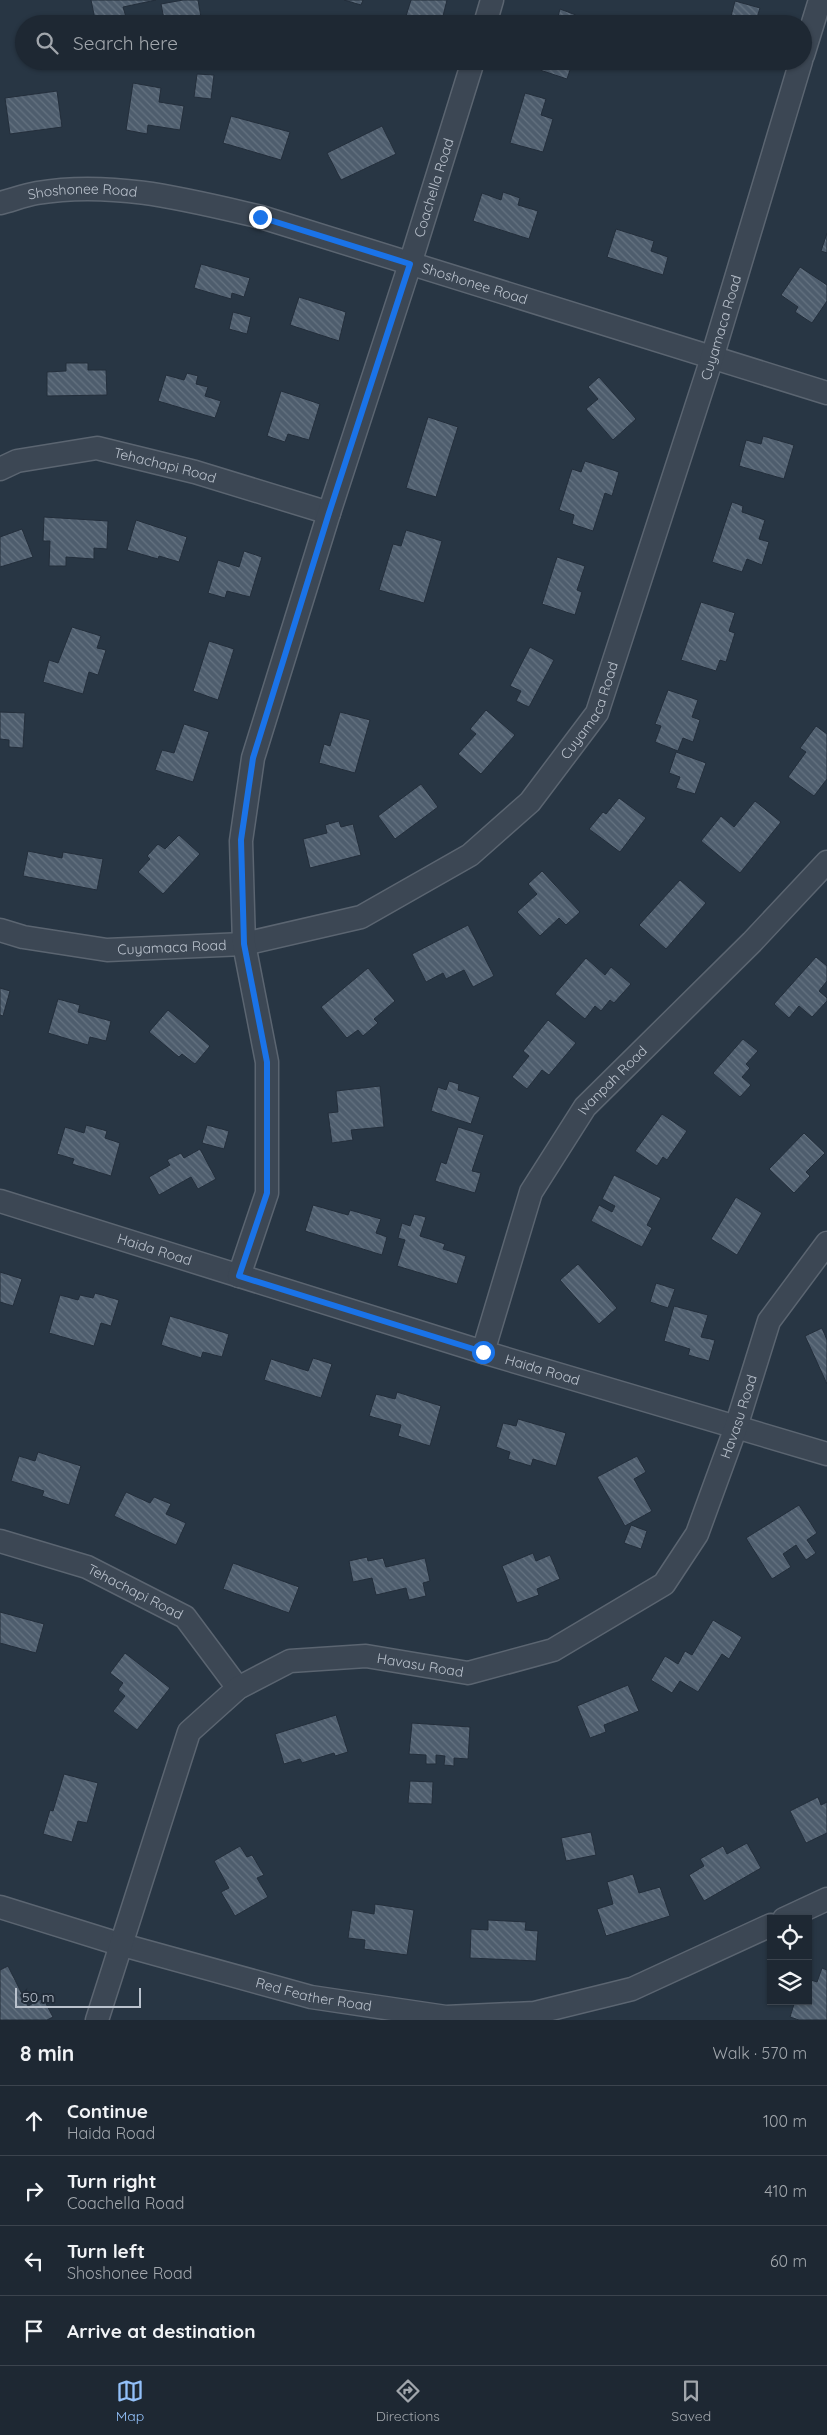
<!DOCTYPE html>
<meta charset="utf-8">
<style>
:root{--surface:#1e2833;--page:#26303b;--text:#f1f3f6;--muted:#a1a6ac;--line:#3c444e;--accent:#93c0f9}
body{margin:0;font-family:Quicksand,sans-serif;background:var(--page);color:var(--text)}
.controls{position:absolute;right:15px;bottom:15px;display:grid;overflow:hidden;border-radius:0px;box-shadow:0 1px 4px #0004}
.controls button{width:45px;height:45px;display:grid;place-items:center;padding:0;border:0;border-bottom:1px solid var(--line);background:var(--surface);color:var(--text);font:25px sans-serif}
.scale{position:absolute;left:15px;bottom:12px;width:126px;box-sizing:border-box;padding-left:5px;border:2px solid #bac2cd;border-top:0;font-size:14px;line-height:18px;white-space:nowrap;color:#bac2cd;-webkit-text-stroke:4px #212c39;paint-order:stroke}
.stop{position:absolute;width:15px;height:15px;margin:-11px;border:4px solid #1a73e8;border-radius:50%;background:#fff}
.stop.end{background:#1a73e8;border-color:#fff;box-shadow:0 1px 5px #0008}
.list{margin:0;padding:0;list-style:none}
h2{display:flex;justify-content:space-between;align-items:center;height:65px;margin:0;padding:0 20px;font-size:21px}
h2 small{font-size:16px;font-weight:400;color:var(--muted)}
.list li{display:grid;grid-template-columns:32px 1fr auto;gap:15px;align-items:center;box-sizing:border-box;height:70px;padding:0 20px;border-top:1px solid var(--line)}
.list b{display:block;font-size:19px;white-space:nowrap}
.list p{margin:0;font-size:16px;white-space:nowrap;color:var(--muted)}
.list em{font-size:16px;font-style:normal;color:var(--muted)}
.icon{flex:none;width:28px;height:28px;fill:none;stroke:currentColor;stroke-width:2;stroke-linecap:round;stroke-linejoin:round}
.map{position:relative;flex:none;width:827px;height:2020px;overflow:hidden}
.search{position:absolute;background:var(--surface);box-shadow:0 1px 4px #0004;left:15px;right:15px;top:15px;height:55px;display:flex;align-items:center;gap:12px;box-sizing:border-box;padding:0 18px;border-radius:28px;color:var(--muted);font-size:19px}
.sheet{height:345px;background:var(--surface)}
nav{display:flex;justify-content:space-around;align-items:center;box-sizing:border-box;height:70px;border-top:1px solid var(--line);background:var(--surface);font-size:14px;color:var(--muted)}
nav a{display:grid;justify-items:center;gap:2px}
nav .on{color:var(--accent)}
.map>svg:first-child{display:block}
.building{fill:url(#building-back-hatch);stroke:#232e3b}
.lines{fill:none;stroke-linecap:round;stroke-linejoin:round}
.minor-casing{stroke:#5b6571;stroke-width:25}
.minor{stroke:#3c4754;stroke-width:22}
.route{stroke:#1a73e8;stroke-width:6}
.labels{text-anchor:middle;stroke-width:4.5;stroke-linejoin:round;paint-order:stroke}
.street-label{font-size:14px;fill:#bac2cd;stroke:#212c39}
</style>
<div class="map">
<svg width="827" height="2020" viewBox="0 0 827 2020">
<defs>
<pattern id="building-back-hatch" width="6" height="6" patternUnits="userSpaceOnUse" patternTransform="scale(1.25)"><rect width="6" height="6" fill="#4e5d6d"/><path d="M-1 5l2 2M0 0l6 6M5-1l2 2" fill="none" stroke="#657381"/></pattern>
</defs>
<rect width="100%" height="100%" fill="#283644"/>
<path class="building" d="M91 0H156L123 7 126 17 96 24Z
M183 0H198L202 23 165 24 161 4Z
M344 0H363L361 5Z
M411 0H447L441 24H414L416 18 406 16Z
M735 1 760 8 755 24H729Z
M560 9 576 15 573 24H556Z
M543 61H573L567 79 540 70Z
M197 74 214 75 211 99 194 97Z
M133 83 161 88 159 102 184 106 180 130 148 125 147 134 126 130Z
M57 91 62 127 10 134 5 98Z
M525 93 546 99 541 115 553 119 543 152 510 143Z
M231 116 290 132 281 160 223 143Z
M382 126 396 154 341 180 327 153Z
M503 192 520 198 518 205 538 211 529 239 473 221 482 193 501 200Z
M616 229 654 241 651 251 668 257 663 275 607 257Z
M827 233V253L821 251Z
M201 264 250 278 244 297 232 293 231 299 194 288Z
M800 267 827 285V301L812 323 795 312 798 307 781 295Z
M299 297 346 312 339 341 290 325Z
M233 312 251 317 247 334 229 329Z
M66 363H88V370H106L107 395 47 396V372L66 371Z
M187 373 198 376 196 384 208 387 205 396 221 401 215 418 158 401 166 375 184 380Z
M599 377 636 419 613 440 586 409 598 399 588 387Z
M281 391 320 404 309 440 288 434 285 442 267 436Z
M428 417 458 427 436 497 406 488Z
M763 436 794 445 784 479 739 466 746 440 761 444Z
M585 461 619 472 612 496 605 493 593 531 572 524 574 515 559 510 572 469 581 472Z
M732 502 743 506 742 512 765 520 759 539 769 542 762 565 747 559 742 572 712 562Z
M44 517 108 521 107 549 94 548V559L66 557V566H49L50 541H43Z
M136 520 187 537 179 562 159 556 158 559 127 550Z
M22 529 33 557 0 567V537Z
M406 530 442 541 424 603 379 590 393 544 401 546Z
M244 551 262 557 250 597 227 591 225 598 208 593 218 560 239 567Z
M557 557 585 566 577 590 582 592 575 615 542 604Z
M701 602 735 613 729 631 735 633 726 662 720 660 716 671 681 660Z
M72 627 101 636 97 648 106 650 98 675 89 672 83 694 43 682 49 660 58 663Z
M209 641 234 649 218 700 193 691Z
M530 647 554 660 529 707 516 701 521 691 510 686Z
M668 690 698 700 692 717 700 720 693 742 683 738 678 751 655 742 661 726 655 724Z
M486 710 515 735 481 774 458 754 476 734 470 729Z
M0 712 25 713 23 748 9 747V740L0 739Z
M340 712 370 720 355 773 319 763 324 744 330 746Z
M184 724 209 732 193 782 155 770 162 750 174 753Z
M816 726 827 734V779L814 796 788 777 806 752 800 748Z
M676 752 706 763 695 794 676 788 680 777 669 773Z
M421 784 438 807 395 839 378 816Z
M619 798 646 818 620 852 589 829 603 812 606 814Z
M755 801 781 822 740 873 701 841 721 816 734 827Z
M339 821 341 827 353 824 361 855 310 868 303 839 327 833 325 825Z
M179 835 200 854 163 894 138 872 150 859 147 856 158 844 165 849Z
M28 851 62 858 63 852 103 859 97 890 23 876Z
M542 871 580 912 566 925 559 918 540 936 517 912 537 894 528 884Z
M680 880 706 903 666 949 639 925Z
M468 925 494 976 473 987 464 970 446 979 443 973 426 982 412 954Z
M816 957 827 966V981L819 991 827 998V1001L812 1017 799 1006 789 1018 774 1004Z
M586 958 605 975 611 967 631 984 614 1003 610 1000 601 1011 595 1006 585 1019 555 994Z
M368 968 395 1001 374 1019 378 1023 363 1036 358 1030 347 1038 321 1007Z
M0 988 10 991 3 1016 0 1015Z
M58 999 80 1005 78 1012 111 1021 106 1041 90 1037 88 1045 48 1033Z
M168 1010 210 1046 195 1064 182 1054 179 1057 149 1032Z
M548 1020 576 1043 549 1075 542 1070 527 1089 512 1077 529 1056 523 1051Z
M743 1039 758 1051 746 1064 750 1068 742 1077 751 1085 740 1097 713 1073Z
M449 1081 459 1084 458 1090 480 1097 471 1124 431 1111 438 1087 446 1090Z
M380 1086 384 1127 351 1130 353 1140 332 1143 328 1113 338 1112 336 1091Z
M662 1114 687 1131 667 1160 663 1157 657 1166 635 1151Z
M86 1125 107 1131 105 1138 120 1143 111 1176 72 1164 74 1159 57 1154 65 1127 84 1133Z
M207 1125 229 1131 224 1149 202 1143Z
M458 1127 484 1135 472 1171 481 1173 475 1193 435 1181 441 1162 446 1164Z
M804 1133 825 1153 806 1172 810 1176 794 1193 769 1169Z
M200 1149 216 1179 198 1189 191 1177 159 1195 149 1177 170 1165 167 1160 181 1153 184 1158Z
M614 1175 661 1198 647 1225 652 1228 642 1247 591 1221 599 1205 612 1212 615 1206 602 1199Z
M736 1197 762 1213 737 1255 711 1239Z
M313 1205 348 1215 350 1210 381 1219 376 1233 387 1237 382 1255 305 1231Z
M414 1214 426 1217 420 1236 445 1244 443 1249 466 1256 457 1284 397 1266 405 1240 398 1238 402 1223 410 1226Z
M578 1264 617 1308 599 1324 560 1280Z
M0 1272 22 1279 13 1306 0 1302Z
M656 1283 675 1289 668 1308 650 1302Z
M95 1293 119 1300 111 1326 101 1323 94 1346 49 1333 60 1295 78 1300 80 1295 93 1298Z
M674 1306 708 1315 701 1337 715 1340 709 1361 688 1355 690 1349 664 1341Z
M170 1316 229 1334 222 1357 203 1352 201 1358 161 1345Z
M822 1328 827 1340V1384L805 1336Z
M313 1358 332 1364 321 1398 264 1380 271 1359 308 1371Z
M397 1392 441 1406 430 1446 398 1436 401 1425 369 1416 376 1394 395 1399Z
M518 1419 566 1433 556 1466 533 1459 531 1466 508 1459 510 1452 496 1447 503 1423 516 1426Z
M38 1452 81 1466 69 1505 42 1496 44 1491 11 1481 19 1456 35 1461Z
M637 1456 646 1472 634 1479 652 1511 625 1526 597 1477Z
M126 1492 150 1503 154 1497 171 1504 166 1514 186 1523 176 1545 114 1516Z
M799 1505 817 1533 807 1540 816 1553 806 1560 796 1545 783 1554 791 1567 772 1579 746 1538Z
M631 1525 647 1531 641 1549 624 1543Z
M533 1553 536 1561 550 1555 560 1579 537 1589 539 1595 517 1603 502 1566Z
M367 1557 368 1561 383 1558 386 1567 425 1558 430 1581 423 1583 426 1596 409 1600 406 1588 376 1595 372 1578 353 1582 349 1561Z
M233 1563 299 1587 289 1613 223 1589Z
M0 1612 44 1624 36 1653 0 1643Z
M713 1620 742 1637 729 1659 722 1654 698 1692 680 1681 672 1693 651 1680 665 1656 678 1664 685 1651 692 1655Z
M125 1653 170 1688 137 1730 113 1711 125 1696 118 1690 123 1683 110 1673Z
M628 1685 639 1711 604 1725 606 1732 590 1738 577 1706Z
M336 1715 348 1752 335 1756 334 1753 302 1763 300 1759 284 1764 275 1734Z
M412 1723 470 1727 468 1759 454 1758V1766L444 1765 445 1756 436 1755V1764H426V1755L409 1754Z
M64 1774 98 1783 87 1823 78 1821 72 1842 43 1834 50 1810 53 1811Z
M410 1781 433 1782 432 1804 408 1803Z
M818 1797 821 1805 827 1802V1833L806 1843 790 1811Z
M591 1832 596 1855 566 1861 561 1838Z
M747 1843 761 1868 704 1901 689 1875 704 1866 700 1859 723 1846 727 1854Z
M240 1846 247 1857 252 1855 264 1875 257 1878 268 1897 235 1916 221 1892 229 1888 214 1861Z
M633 1874 639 1893 660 1887 670 1916 606 1936 597 1909 613 1904 607 1882Z
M375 1904 414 1910 407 1955 364 1949 365 1940 348 1938 352 1910 374 1914Z
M488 1920 526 1922 525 1930 538 1931 536 1961 470 1958 471 1929 488 1930Z
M8 1966 28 2006 43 1998 53 2017 47 2020H0V1970Z
M822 1968 827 1970V2020H799L790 2017 795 2001H808V1979L817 1982Z"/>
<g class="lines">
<defs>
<g id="minor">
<path d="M485 24 492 0"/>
<path d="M803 55 820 0"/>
<path id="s1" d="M0 203C12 200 25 195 37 193 112 180 188 200 261 217L827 393"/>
<path id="s2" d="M0 469 17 461 97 448 195 472 329 513"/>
<path id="s3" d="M0 930 23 937 107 950 244 944 361 917 470 855 530 802 597 713 712 358 801 61"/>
<path id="s4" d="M0 1201 483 1352 827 1454"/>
<path id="s5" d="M239 1276 267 1193V1062L244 944 241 841 253 758 329 513 410 264 473 61"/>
<path id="s6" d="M483 1352 531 1192 585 1107 752 942 827 862"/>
<path id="s7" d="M0 1541 87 1567 185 1617 238 1688"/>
<path id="s8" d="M0 1907 119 1944 311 1997 446 2017 535 2013 632 1989 771 1925"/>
<path d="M784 1919 827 1899"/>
<path id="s9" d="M97 2020 189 1732 238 1688 290 1661 366 1656 468 1673 553 1650 664 1584 697 1534 736 1427 769 1321 827 1243"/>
</g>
</defs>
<use href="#minor" class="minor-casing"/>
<use href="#minor" class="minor"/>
</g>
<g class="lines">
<path class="route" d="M260 217 410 264 329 513 253 758 241 840 244 944 267 1062V1193L239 1276 483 1352"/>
</g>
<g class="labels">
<g class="street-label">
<text dy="5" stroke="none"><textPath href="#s5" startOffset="1124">Coachella Road</textPath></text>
<text dy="5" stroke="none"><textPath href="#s1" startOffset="84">Shoshonee Road</textPath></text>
<text dy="5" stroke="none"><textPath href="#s1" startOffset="489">Shoshonee Road</textPath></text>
<text dy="5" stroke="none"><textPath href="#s3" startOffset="1088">Cuyamaca Road</textPath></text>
<text dy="5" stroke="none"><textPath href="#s2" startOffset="170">Tehachapi Road</textPath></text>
<text dy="5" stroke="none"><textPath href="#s3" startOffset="682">Cuyamaca Road</textPath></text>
<text dy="5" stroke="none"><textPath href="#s3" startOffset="174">Cuyamaca Road</textPath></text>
<text dy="5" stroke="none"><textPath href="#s6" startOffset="306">Ivanpah Road</textPath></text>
<text dy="5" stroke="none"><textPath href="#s4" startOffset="162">Haida Road</textPath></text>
<text dy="5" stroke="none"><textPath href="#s4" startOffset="568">Haida Road</textPath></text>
<text dy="5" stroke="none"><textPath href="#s9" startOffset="1008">Havasu Road</textPath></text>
<text dy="5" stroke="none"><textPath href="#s7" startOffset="145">Tehachapi Road</textPath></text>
<text dy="5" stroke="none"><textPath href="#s9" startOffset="558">Havasu Road</textPath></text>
<text dy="5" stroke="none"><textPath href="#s8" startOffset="326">Red Feather Road</textPath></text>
</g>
</g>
</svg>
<div class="controls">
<button><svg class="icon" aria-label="locate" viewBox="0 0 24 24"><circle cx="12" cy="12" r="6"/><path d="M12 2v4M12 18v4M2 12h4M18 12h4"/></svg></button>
<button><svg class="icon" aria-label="layers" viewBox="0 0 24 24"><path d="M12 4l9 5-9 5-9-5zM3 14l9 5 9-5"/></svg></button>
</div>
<div class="scale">50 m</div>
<div class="stop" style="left:483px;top:1352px"></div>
<div class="stop end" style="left:260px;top:217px"></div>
<div class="search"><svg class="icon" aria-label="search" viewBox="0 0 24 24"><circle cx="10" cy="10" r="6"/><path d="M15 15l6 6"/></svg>Search here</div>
</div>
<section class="sheet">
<h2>8 min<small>Walk · 570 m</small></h2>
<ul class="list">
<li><svg class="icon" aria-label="ahead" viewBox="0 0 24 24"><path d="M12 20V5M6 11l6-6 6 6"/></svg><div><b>Continue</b><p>Haida Road</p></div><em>100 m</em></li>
<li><svg class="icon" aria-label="right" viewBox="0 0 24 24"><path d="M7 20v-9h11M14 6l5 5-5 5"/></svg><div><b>Turn right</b><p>Coachella Road</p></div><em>410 m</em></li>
<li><svg class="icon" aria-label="left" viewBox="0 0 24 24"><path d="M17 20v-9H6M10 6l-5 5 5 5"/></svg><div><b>Turn left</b><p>Shoshonee Road</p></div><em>60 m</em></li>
<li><svg class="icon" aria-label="arrive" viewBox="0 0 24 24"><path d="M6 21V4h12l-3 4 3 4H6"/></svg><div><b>Arrive at destination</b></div></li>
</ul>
</section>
<nav>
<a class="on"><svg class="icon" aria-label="map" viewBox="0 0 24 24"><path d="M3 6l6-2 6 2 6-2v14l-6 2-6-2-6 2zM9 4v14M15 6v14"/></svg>Map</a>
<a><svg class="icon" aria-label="directions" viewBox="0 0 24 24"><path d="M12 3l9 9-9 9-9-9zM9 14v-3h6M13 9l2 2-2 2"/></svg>Directions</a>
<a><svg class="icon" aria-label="saved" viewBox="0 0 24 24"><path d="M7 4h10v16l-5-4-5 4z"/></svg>Saved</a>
</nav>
